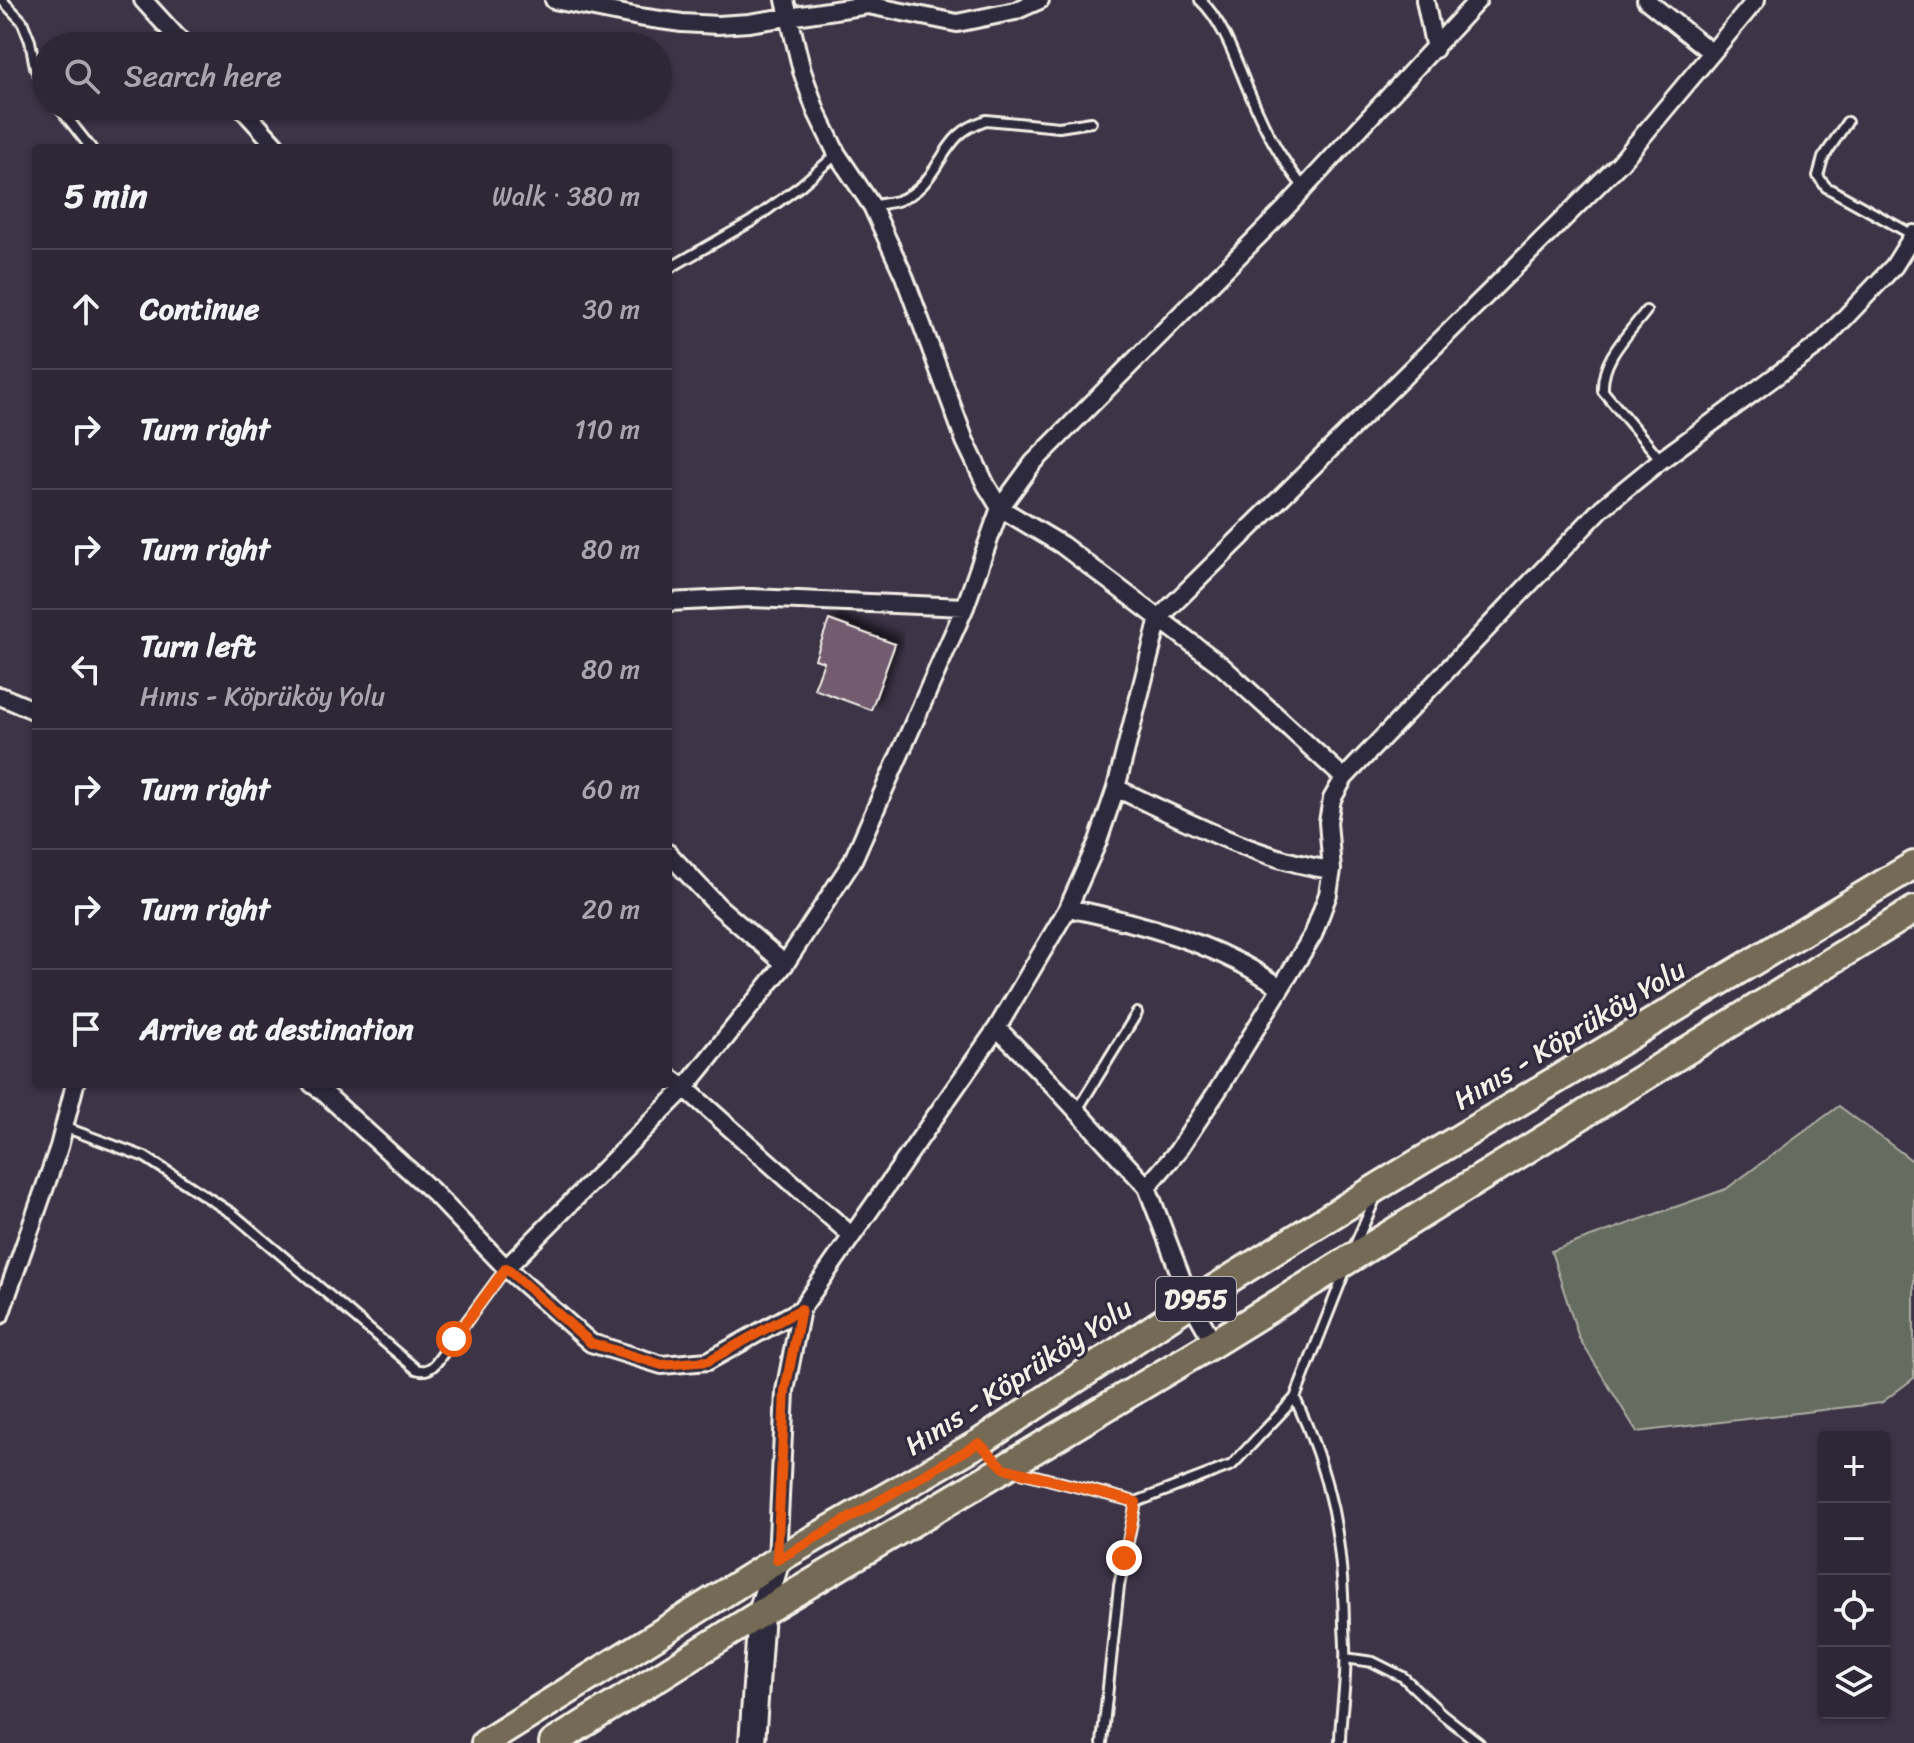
<!DOCTYPE html>
<meta charset="utf-8">
<style>
:root{--surface:#2e2735;--page:#362f3d;--text:#f1f3f6;--muted:#a7a5ad;--line:#494450}
body{margin:0;font-family:Sriracha,sans-serif;background:var(--page);color:var(--text)}
.controls{position:absolute;right:24px;bottom:24px;display:grid;overflow:hidden;border-radius:8px;box-shadow:0 2px 6px #0004}
.controls button{width:72px;height:72px;display:grid;place-items:center;padding:0;border:0;border-bottom:2px solid var(--line);background:var(--surface);color:var(--text);font:40px sans-serif}
.stop{position:absolute;width:24px;height:24px;margin:-18px;border:6px solid #ea580c;border-radius:50%;background:#fff}
.stop.end{background:#ea580c;border-color:#fff;box-shadow:0 2px 8px #0008}
.list{margin:0;padding:0;list-style:none}
h2{display:flex;justify-content:space-between;align-items:center;height:104px;margin:0;padding:0 32px;font-size:34px}
h2 small{font-size:26px;font-weight:400;color:var(--muted)}
.list li{display:grid;grid-template-columns:52px 1fr auto;gap:24px;align-items:center;box-sizing:border-box;height:120px;padding:0 32px;border-top:2px solid var(--line)}
.list b{display:block;font-size:30px;white-space:nowrap}
.list p{margin:0;font-size:26px;white-space:nowrap;color:var(--muted)}
.list em{font-size:26px;font-style:normal;color:var(--muted)}
.icon{flex:none;width:44px;height:44px;fill:none;stroke:currentColor;stroke-width:2;stroke-linecap:round;stroke-linejoin:round}
.map{position:relative;flex:none;width:1914px;height:1743px;overflow:hidden}
.search{position:absolute;background:var(--surface);box-shadow:0 2px 6px #0004;left:32px;top:32px;width:640px;height:88px;display:flex;align-items:center;gap:20px;box-sizing:border-box;padding:0 28px;border-radius:44px;color:var(--muted);font-size:30px}
.panel{position:absolute;background:var(--surface);box-shadow:0 2px 6px #0004;left:32px;top:144px;width:640px;height:944px;border-radius:8px}
.map>svg:first-child{display:block}
.green{fill:#666c5f;stroke:#adaea4;stroke-width:2}
.building{fill:#735c70;stroke:#f4f1e8;stroke-width:2;filter:url(#shadow)}
.lines{fill:none;stroke-linecap:round;stroke-linejoin:round}
.lane-casing{stroke:#f4f1e8;stroke-width:14}
.street-casing{stroke:#f4f1e8;stroke-width:22}
.secondary-casing{stroke:#f4f1e8;stroke-width:30}
.primary-casing{stroke:#f4f1e8;stroke-width:32}
.lane{stroke:#2f2a3d;stroke-width:8}
.street{stroke:#2f2a3d;stroke-width:16}
.secondary{stroke:#2f2a3d;stroke-width:24}
.primary{stroke:#756a55;stroke-width:26}
.route{stroke:#ea580c;stroke-width:10}
.labels{text-anchor:middle;stroke-width:6;stroke-linejoin:round;paint-order:stroke}
.shield{fill:#2f2a3d;stroke:#b9b5b5;stroke-width:2}
.shield-label{font-size:26px;font-weight:bold;fill:#f4f1e8}
.street-label{font-size:28px;fill:#f4f1e8;stroke:#2f2a3d}
</style>
<div class="map">
<svg width="1914" height="1743" viewBox="0 0 1914 1743">
<defs>
<filter id="shadow"><feDropShadow dx="7" dy="-7" stdDeviation="4" flood-color="#0009"/></filter>
</defs>
<rect width="100%" height="100%" fill="#3d3447"/>
<filter id="ink" filterUnits="userSpaceOnUse"><feTurbulence type="fractalNoise" baseFrequency=".0125" numOctaves="2"/><feDisplacementMap in="SourceGraphic" scale="16" xChannelSelector="R" yChannelSelector="G"/><feConvolveMatrix kernelMatrix="1 2 1 2 8 2 1 2 1" color-interpolation-filters="sRGB"/></filter>
<g filter="url(#ink)">
<path class="green" d="M1839 1106 1914 1162V1378L1881 1403 1637 1432 1579 1338 1551 1251 1726 1189Z"/>
<path class="building" d="M829 620 895 644 871 710 814 689 824 662 815 659Z"/>
<g class="lines">
<defs>
<path id="lane" d="M2 0 22 21 30 41 35 67 46 89
M1200 0C1226 24 1239 71 1254 103 1267 134 1283 162 1304 188
M58 106 91 148
M1847 122 1823 158 1818 176 1826 187 1913 235
M872 206C880 204 889 203 897 201 932 189 936 158 958 136 966 128 975 124 986 120L1059 127 1091 122
M668 269 752 221 800 186 837 154
M1646 311C1628 335 1601 359 1603 391L1661 460
M1077 1110 1137 1013
M64 1127 145 1157 233 1214 416 1369C424 1372 430 1370 436 1363L506 1268
M1354 1247 1376 1197
M1295 1398C1331 1475 1343 1541 1344 1626 1345 1642 1346 1659 1345 1675 1344 1698 1340 1720 1340 1743
M1013 1470 1136 1502 1232 1465 1295 1398 1345 1271
M1345 1658 1373 1662 1403 1677 1442 1714 1479 1743
M1102 1743 1119 1586 1136 1502"/>
<path id="street" d="M143 0 185 46
M554 0 639 17 682 23 718 25 749 23 868 5 957 23 1015 11 1040 0
M785 0 802 71 816 111 837 154 872 206 904 276 965 441 986 485 1000 508 1062 545 1222 666 1344 778
M1425 0 1435 49
M1646 0 1712 53
M240 106 278 148
M668 602 749 598 965 607
M0 696 36 711
M1116 788C1183 819 1260 861 1332 870
M668 853 718 906 785 964
M1068 908C1125 920 1186 935 1238 962 1253 969 1267 979 1281 987
M997 1028 1057 1089 1147 1187 1191 1303 1214 1343
M668 1076 685 1088 852 1236
M312 1084 321 1090 433 1192 506 1268 591 1343 662 1365 708 1361 801 1309
M1147 1187 1177 1152 1220 1087 1313 935 1328 894 1332 870 1328 822 1332 799 1344 778 1602 508 1661 460 1821 343 1894 266 1914 234
M506 1268 685 1088 785 964 852 862 965 607 1000 508 1033 463 1284 210 1478 0
M0 1315 59 1147 75 1084
M777 1560 785 1391 801 1309 997 1028 1068 908 1098 841 1116 788 1159 618 1620 163 1756 0"/>
<path id="secondary" d="M752 1743 761 1613 777 1560"/>
<path id="primary" d="M485 1743 777 1560 979 1443 1191 1303 1381 1185 1914 865
M553 1743 761 1613 1214 1343 1914 910"/>
</defs>
<use href="#lane" class="lane-casing"/>
<use href="#street" class="street-casing"/>
<use href="#secondary" class="secondary-casing"/>
<use href="#primary" class="primary-casing"/>
<use href="#lane" class="lane"/>
<use href="#street" class="street"/>
<use href="#secondary" class="secondary"/>
<use href="#primary" class="primary"/>
</g>
</g>
<g class="lines" filter="url(#ink)">
<path class="route" d="M454 1339 506 1268 591 1343 662 1365 708 1361 801 1309 785 1391 777 1560 979 1443 1004 1468 1136 1502 1124 1558"/>
</g>
<g class="labels">
<rect class="shield" x="1156" y="1277" width="80" height="44" rx="6"/>
<g class="shield-label">
<text x="1196" y="1308">D955</text>
</g>
<g class="street-label">
<text transform="translate(1569 1034) rotate(-31)" y="10">Hınıs - Köprüköy Yolu</text>
<text transform="translate(1018 1376) rotate(-33)" y="10">Hınıs - Köprüköy Yolu</text>
</g>
</g>
</svg>
<div class="controls">
<button>+</button>
<button>−</button>
<button><svg class="icon" aria-label="locate" viewBox="0 0 24 24"><circle cx="12" cy="12" r="6"/><path d="M12 2v4M12 18v4M2 12h4M18 12h4"/></svg></button>
<button><svg class="icon" aria-label="layers" viewBox="0 0 24 24"><path d="M12 4l9 5-9 5-9-5zM3 14l9 5 9-5"/></svg></button>
</div>
<div class="stop" style="left:454px;top:1339px"></div>
<div class="stop end" style="left:1124px;top:1558px"></div>
<div class="search"><svg class="icon" aria-label="search" viewBox="0 0 24 24"><circle cx="10" cy="10" r="6"/><path d="M15 15l6 6"/></svg>Search here</div>
<section class="panel">
<h2>5 min<small>Walk · 380 m</small></h2>
<ul class="list">
<li><svg class="icon" aria-label="ahead" viewBox="0 0 24 24"><path d="M12 20V5M6 11l6-6 6 6"/></svg><div><b>Continue</b></div><em>30 m</em></li>
<li><svg class="icon" aria-label="right" viewBox="0 0 24 24"><path d="M7 20v-9h11M14 6l5 5-5 5"/></svg><div><b>Turn right</b></div><em>110 m</em></li>
<li><svg class="icon" aria-label="right" viewBox="0 0 24 24"><path d="M7 20v-9h11M14 6l5 5-5 5"/></svg><div><b>Turn right</b></div><em>80 m</em></li>
<li><svg class="icon" aria-label="left" viewBox="0 0 24 24"><path d="M17 20v-9H6M10 6l-5 5 5 5"/></svg><div><b>Turn left</b><p>Hınıs - Köprüköy Yolu</p></div><em>80 m</em></li>
<li><svg class="icon" aria-label="right" viewBox="0 0 24 24"><path d="M7 20v-9h11M14 6l5 5-5 5"/></svg><div><b>Turn right</b></div><em>60 m</em></li>
<li><svg class="icon" aria-label="right" viewBox="0 0 24 24"><path d="M7 20v-9h11M14 6l5 5-5 5"/></svg><div><b>Turn right</b></div><em>20 m</em></li>
<li><svg class="icon" aria-label="arrive" viewBox="0 0 24 24"><path d="M6 21V4h12l-3 4 3 4H6"/></svg><div><b>Arrive at destination</b></div></li>
</ul>
</section>
</div>
